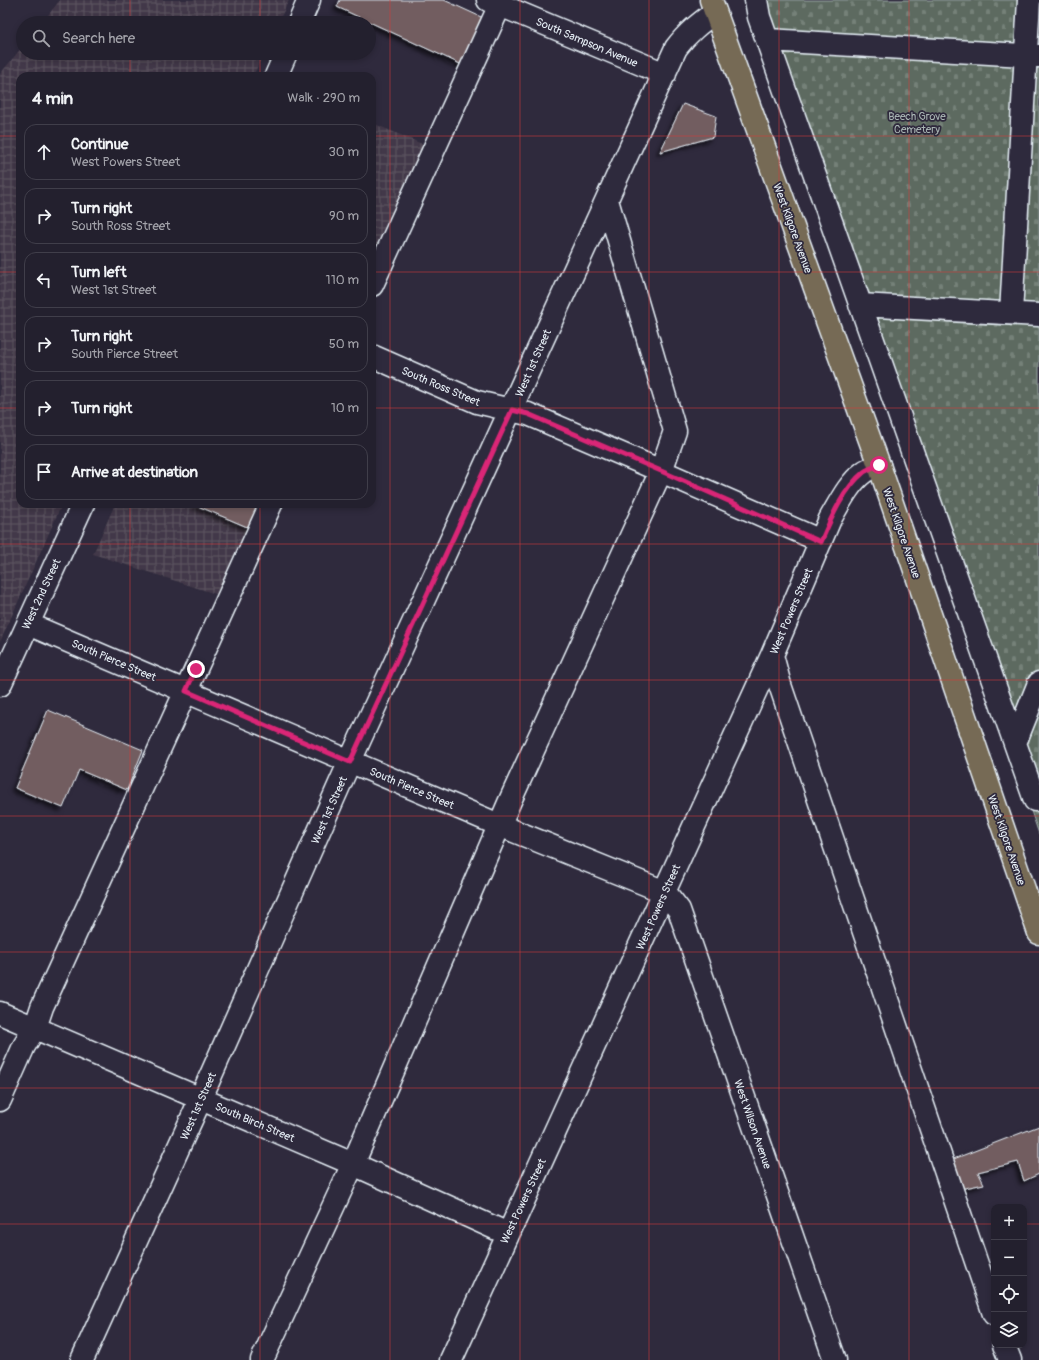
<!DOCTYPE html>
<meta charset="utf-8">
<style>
:root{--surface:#23202e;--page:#2b2836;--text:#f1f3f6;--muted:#a3a3aa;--line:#403e4a}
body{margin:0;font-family:Pangolin,sans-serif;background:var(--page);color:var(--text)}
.controls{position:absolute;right:12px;bottom:12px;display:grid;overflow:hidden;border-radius:8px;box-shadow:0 2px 6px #0003}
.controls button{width:36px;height:36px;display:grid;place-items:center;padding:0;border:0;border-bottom:1px solid var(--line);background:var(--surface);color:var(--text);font:20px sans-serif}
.stop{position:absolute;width:12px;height:12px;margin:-9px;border:3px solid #db2777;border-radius:50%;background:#fff}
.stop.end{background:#db2777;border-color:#fff;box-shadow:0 1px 4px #0008}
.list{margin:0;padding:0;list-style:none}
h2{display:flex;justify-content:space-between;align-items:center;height:52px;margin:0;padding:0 16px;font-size:17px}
h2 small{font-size:13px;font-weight:400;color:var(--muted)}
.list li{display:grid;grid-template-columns:26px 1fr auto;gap:12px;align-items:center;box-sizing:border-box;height:56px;margin:0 8px 8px;padding:0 8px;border:1px solid var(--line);border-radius:12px}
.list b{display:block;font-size:15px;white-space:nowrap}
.list p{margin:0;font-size:13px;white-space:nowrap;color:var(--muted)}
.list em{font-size:13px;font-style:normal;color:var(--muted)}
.icon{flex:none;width:22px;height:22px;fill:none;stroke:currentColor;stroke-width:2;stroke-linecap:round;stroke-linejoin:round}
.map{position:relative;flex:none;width:1039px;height:1360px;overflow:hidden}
.search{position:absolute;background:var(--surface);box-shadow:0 2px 6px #0003;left:16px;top:16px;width:360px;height:44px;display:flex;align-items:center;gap:10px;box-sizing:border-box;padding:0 14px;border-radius:22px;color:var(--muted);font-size:15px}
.panel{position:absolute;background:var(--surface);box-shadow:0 2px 6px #0003;left:16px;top:72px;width:360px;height:436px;border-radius:12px}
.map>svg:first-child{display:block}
.industrial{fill:url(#industrial-grid)}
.cemetery{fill:url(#cemetery-stones);stroke:#a2aeac}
.building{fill:#725d60;stroke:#e8f1f8;filter:url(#shadow)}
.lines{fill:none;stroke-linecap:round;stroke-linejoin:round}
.minor-casing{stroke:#e8f1f8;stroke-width:25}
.major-casing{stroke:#e8f1f8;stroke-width:25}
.minor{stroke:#2f2a3d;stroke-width:22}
.major{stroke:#766a55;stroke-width:22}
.route{stroke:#db2777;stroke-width:5}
.grid{fill:none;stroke:#d83c3d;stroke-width:1;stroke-opacity:0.55}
.labels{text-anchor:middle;stroke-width:3.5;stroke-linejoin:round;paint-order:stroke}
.street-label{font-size:11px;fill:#e8f1f8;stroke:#2f2a3d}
.park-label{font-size:11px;fill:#a9b5b4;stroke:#2f2a3d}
</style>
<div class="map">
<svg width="1039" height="1360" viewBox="0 0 1039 1360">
<defs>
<pattern id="industrial-grid" width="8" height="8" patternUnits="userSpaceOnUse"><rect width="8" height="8" fill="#433948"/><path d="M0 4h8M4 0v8" fill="none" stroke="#5e5663"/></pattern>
<pattern id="cemetery-stones" width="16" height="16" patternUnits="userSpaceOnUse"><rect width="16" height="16" fill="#5d6b61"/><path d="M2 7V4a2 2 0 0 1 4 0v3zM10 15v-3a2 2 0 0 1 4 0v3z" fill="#748178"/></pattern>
<filter id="shadow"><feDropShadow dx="-3.5" dy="3.5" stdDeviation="2" flood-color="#0009"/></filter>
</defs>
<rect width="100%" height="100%" fill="#2f2a3d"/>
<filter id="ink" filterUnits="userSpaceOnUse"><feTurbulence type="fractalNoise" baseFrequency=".025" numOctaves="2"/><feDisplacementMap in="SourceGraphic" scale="8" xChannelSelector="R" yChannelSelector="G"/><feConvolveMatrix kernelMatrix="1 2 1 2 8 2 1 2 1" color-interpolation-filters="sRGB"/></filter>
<g filter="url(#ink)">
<path class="industrial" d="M60 0H289L278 23H42Z
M23 46V53H264L253 76H20V504H62L0 642V74Z
M372 123 434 149 372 285Z
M115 504H193L259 532 228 598 93 554Z"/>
<path class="cemetery" d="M744 0H1039V834L931 523Z"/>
<path class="building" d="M340 0H444L492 22 471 69 337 7Z
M683 104 716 116 713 137 660 152Z
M193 504H271L259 532Z
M48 710 143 750 127 790 79 770 63 808 15 788Z
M1039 1126V1174L1024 1181 1018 1162 978 1172 984 1184 960 1189 951 1160Z"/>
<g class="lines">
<defs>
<path id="minor" d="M488 0 665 74
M756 0 759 17 1035 800
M299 23 309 0
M768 40 1039 56
M276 76 286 53
M372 285 500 5
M860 305 1039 315
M1011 313 1029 0
M372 356 477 402 528 414 661 471 821 541
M28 624 499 825 665 892 679 910 835 1360
M772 655 780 685 994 1314
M0 685 83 504
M1015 743 1039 683
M0 1013 353 1164 508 1234
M0 1100 24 1046 35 1028 42 1007 271 504
M1004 1345 1010 1360
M82 1360 192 1118 350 761 676 48C687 33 700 23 715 12
M262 1360 353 1164 509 803 661 471 675 431 607 200
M451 1360 772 655 830 519C840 502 849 483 864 472 868 469 874 467 879 465"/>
<path id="major" d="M711 0 879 465 1039 933"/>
</defs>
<use href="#minor" class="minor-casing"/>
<use href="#major" class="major-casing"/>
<use href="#minor" class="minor"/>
<use href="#major" class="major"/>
</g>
</g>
<g class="lines" filter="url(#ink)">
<path class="route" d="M196 669 186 691 350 762 512 410 528 414 661 471 821 542C831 518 844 488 864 472 868 469 874 467 879 465"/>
</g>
<path class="grid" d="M130 0V23M260 0V23M390 0V1360M520 0V1360M649 0V1360M779 0V1360M909 0V1360M130 53V76M260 53V76M0 136H20M372 136H1039M0 272H20M372 272H1039M0 408H20M372 408H1039M130 504V1360M260 504V1360M0 544H1039M0 680H1039M0 816H1039M0 952H1039M0 1088H1039M0 1224H994M1024 1224H1039"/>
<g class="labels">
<g class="street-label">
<text transform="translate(587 42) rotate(23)" y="4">South Sampson Avenue</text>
<text transform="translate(793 228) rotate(70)" y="4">West Kilgore Avenue</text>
<text transform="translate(533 363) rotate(-66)" y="4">West 1st Street</text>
<text transform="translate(441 386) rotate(23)" y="4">South Ross Street</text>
<text transform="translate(902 533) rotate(71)" y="4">West Kilgore Avenue</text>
<text transform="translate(41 594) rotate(-65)" y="4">West 2nd Street</text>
<text transform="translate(791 611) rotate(-67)" y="4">West Powers Street</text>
<text transform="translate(114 660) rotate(23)" y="4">South Pierce Street</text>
<text transform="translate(412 788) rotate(23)" y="4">South Pierce Street</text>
<text transform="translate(329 810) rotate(-66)" y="4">West 1st Street</text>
<text transform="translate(1007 840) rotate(71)" y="4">West Kilgore Avenue</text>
<text transform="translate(658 907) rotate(-66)" y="4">West Powers Street</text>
<text transform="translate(198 1106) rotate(-66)" y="4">West 1st Street</text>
<text transform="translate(255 1122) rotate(23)" y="4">South Birch Street</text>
<text transform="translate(753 1124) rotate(71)" y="4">West Wilson Avenue</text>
<text transform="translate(523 1201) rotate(-65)" y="4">West Powers Street</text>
</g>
<g class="park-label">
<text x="917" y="120">Beech Grove<tspan x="917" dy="13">Cemetery</tspan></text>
</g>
</g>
</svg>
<div class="controls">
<button>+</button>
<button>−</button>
<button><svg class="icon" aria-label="locate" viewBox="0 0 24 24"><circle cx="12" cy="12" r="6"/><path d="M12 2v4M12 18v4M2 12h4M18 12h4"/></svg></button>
<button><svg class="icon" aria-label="layers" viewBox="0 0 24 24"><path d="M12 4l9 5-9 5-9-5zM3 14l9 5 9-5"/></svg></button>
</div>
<div class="stop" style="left:879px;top:465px"></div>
<div class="stop end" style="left:196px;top:669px"></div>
<div class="search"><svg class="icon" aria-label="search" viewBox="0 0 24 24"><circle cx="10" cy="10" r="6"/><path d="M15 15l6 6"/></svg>Search here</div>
<section class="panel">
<h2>4 min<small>Walk · 290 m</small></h2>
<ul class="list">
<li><svg class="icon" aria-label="ahead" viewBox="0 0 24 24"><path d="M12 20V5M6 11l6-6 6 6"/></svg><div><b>Continue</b><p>West Powers Street</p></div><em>30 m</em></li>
<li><svg class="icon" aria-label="right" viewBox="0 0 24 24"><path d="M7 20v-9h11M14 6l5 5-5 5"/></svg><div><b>Turn right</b><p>South Ross Street</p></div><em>90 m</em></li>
<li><svg class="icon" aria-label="left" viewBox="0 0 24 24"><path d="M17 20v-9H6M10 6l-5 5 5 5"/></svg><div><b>Turn left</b><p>West 1st Street</p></div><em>110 m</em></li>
<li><svg class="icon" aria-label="right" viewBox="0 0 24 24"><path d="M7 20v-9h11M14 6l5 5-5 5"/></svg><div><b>Turn right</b><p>South Pierce Street</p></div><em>50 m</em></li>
<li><svg class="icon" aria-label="right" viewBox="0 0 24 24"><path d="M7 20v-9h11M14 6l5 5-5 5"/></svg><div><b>Turn right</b></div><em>10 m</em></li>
<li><svg class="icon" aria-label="arrive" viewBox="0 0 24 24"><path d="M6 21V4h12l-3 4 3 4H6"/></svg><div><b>Arrive at destination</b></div></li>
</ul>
</section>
</div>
